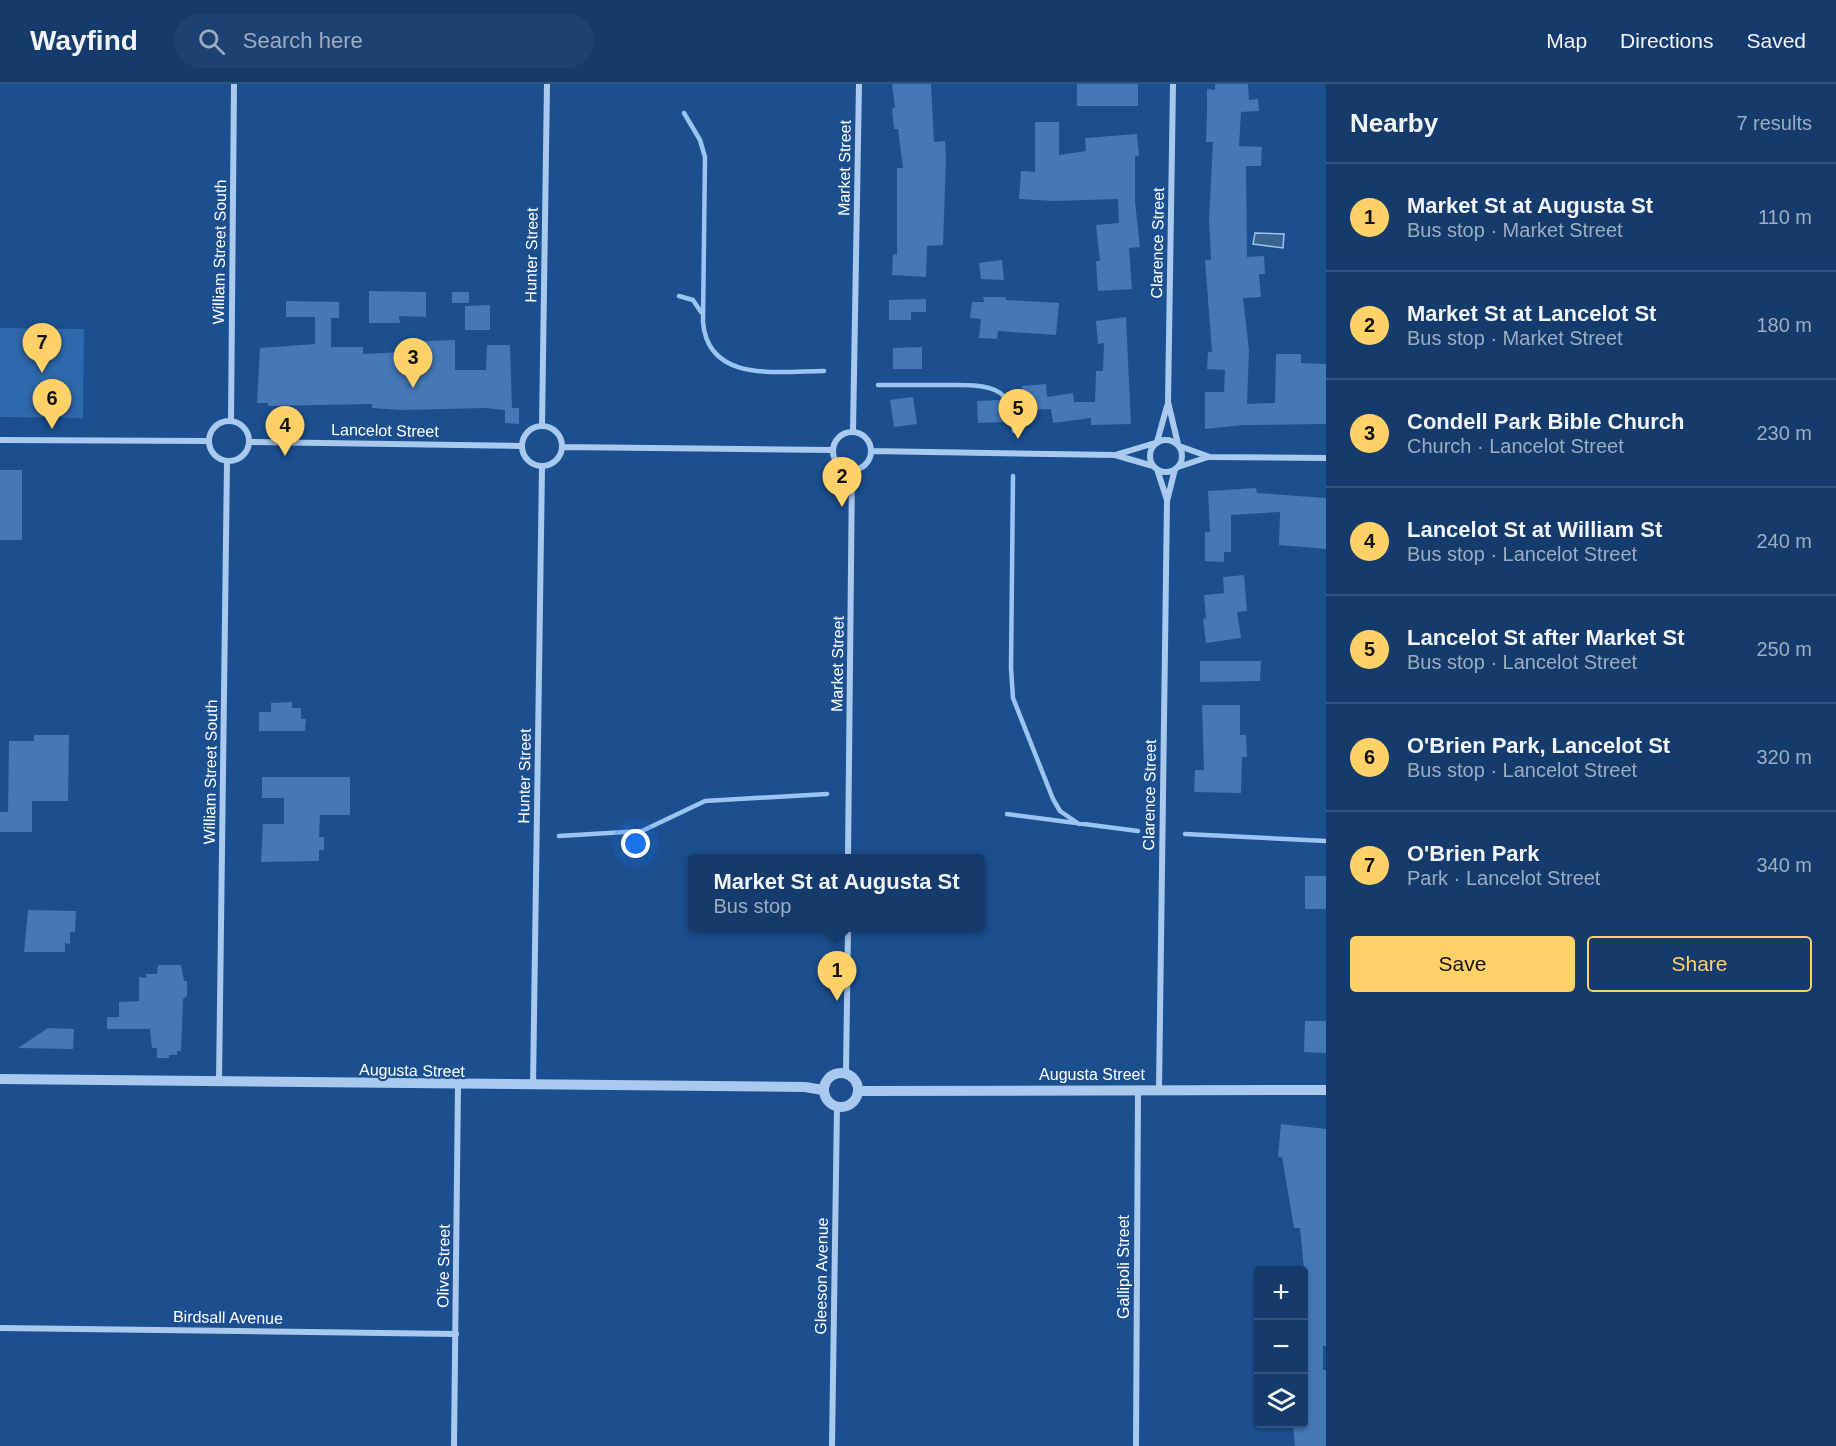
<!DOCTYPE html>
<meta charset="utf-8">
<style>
:root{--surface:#143b6b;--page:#1d4271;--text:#f1f3f6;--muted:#9dadc1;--line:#33557e;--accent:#ffd166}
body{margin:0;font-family:Arial,sans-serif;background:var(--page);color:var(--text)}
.controls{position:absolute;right:18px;bottom:18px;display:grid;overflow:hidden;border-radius:6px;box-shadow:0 2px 4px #0004}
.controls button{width:54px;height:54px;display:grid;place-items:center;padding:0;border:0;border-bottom:2px solid var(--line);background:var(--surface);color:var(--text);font:30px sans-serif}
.you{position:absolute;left:636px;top:760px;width:21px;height:21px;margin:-15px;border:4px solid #fff;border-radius:50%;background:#1a73e8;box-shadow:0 0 0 9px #1a73e833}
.badge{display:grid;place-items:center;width:39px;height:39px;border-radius:50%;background:var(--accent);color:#111;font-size:20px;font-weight:700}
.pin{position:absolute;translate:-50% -50px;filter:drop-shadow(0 2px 3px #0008)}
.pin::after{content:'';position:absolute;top:32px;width:21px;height:18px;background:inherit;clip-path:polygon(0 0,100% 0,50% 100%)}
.popup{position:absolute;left:688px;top:770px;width:297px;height:78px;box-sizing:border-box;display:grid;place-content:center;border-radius:6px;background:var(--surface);filter:drop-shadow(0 2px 4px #0005);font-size:20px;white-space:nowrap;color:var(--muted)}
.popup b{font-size:22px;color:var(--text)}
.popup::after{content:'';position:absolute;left:50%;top:100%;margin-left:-12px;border:12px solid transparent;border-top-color:var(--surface)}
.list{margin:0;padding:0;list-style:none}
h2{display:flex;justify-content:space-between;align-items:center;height:78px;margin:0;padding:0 24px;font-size:26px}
h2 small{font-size:20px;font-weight:400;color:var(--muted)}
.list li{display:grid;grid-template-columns:39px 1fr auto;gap:18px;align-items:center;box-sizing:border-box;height:108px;padding:0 24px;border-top:2px solid var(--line)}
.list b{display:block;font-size:22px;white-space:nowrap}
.list p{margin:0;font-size:20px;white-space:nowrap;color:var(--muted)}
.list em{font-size:20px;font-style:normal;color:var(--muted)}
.actions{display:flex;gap:12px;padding:18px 24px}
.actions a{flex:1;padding:14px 0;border:2px solid var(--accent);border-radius:6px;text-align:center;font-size:21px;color:var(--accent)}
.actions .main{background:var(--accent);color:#111}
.icon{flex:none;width:33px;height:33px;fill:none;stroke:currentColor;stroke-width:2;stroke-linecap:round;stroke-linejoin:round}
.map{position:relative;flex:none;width:1326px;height:1362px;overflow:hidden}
header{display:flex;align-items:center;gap:36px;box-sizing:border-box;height:84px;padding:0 30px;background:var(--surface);border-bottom:2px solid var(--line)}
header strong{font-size:28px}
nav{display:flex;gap:33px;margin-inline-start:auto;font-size:21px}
.search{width:420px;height:54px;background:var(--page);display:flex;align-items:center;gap:15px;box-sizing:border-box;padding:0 21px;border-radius:33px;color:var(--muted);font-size:22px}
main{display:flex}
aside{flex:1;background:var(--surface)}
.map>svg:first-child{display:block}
.park{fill:#2e69ad}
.water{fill:#3c6290;stroke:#9cc4f0;stroke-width:1.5}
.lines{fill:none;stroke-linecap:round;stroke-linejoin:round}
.stream{stroke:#9cc4f0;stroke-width:4.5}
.building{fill:#4478b7}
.minor{stroke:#a9c9ee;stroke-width:6}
.tertiary{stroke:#a9c9ee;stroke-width:10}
.labels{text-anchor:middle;stroke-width:4.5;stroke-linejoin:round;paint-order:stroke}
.street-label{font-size:16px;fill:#fff;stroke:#1b4f8f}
</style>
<header>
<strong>Wayfind</strong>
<div class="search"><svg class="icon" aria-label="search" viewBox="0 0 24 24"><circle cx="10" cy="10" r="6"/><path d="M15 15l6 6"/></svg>Search here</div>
<nav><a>Map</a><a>Directions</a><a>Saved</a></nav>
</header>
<main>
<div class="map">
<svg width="1326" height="1362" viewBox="0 0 1326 1362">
<rect width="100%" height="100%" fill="#1b4f8f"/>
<path class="park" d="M0 244 84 245 83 334 0 333Z"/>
<path class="water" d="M1255 149 1284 150 1283 164 1253 160Z"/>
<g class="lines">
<path class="stream" d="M684 29 700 56 705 73 703 238C708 300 780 287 824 287
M679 212 693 216 701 228
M878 301C899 301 920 301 940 301 978 301 1016 296 1014 347
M1013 392 1011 584 1013 614 1053 715 1060 727 1079 740
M1007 730 1138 747
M1185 750 1326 757
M559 752 642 747 705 717 827 710"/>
</g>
<path class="building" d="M892 0H931L934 58 945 57 946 75 943 161 927 162 926 193 892 191 893 170 897 171V84H903L898 45H894L892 24H895Z
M1077 0H1138V22H1077Z
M1215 0H1248L1249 16 1258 15 1259 27 1241 28 1239 62 1262 63 1261 82H1246L1247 173 1264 172 1265 190H1259L1261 213 1243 214 1249 266 1247 320 1275 319 1276 270H1301V279L1326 280V340L1244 341 1205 345V308H1224L1225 286 1207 285 1208 268H1212L1205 176H1211L1209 135 1213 58H1206L1207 29V5L1215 6Z
M1035 38H1059V71L1086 67 1085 54 1137 50 1139 72H1135V118L1140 163 1129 164 1132 205 1098 207 1096 177H1100L1096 141 1119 139 1118 115 1054 117 1019 115 1021 87 1035 88Z
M1002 176 1004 196 981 195 979 179Z
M369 207 426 208V233L399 232 400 239H369Z
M452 208H469V219H452Z
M983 213H1006V216L1059 219 1056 251 998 247 997 255 979 254 981 235 970 234 972 218H984Z
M926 215V228H911V236H889V216Z
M286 217 339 218V234H331V263H363V270L402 268V258L455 256V286H486L487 261H510L512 324H519V340L505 339V326L485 324 401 326 372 324V320L268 322V319H257L260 264 315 260V233H286Z
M490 221V246H465V222Z
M1126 233 1131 340 1091 341V334L1053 339 1051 325 1005 327 1006 338 978 339 977 317 1023 315 1022 302 1046 300 1047 313 1073 309 1074 318H1095L1096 287H1103L1104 259 1098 260 1096 237Z
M922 263V285H893V264Z
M913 313 917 340 894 343 890 316Z
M0 386H22V456H0Z
M1256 404 1257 409 1326 414V465L1279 461 1280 428 1231 431V468H1224V478L1205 477V448H1210L1208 407Z
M1244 491 1247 527 1237 528 1241 554 1206 559 1203 535 1206 534 1204 511 1224 509 1223 493Z
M1200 577H1261L1260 597 1200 598Z
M292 618V624H301V635H306L305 647H259V628H271V619Z
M1202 621H1240V651H1246L1247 673H1242L1241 709 1194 708 1195 686H1204Z
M34 651H69L68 717H32V748H0V728H8L9 657H34Z
M262 693H350V731H320L319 753H324V766H319V777L261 778 263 740H284V714H262Z
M1305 792H1326V825H1305Z
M28 826 76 827 75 848H70V860L65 859V868H24Z
M158 881H181L184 897H187V912L183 915 181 967H177V971H169V974H157V964H152L150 945H107V933H119V918L139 917V893L146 894V890H157Z
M1305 937H1326V969L1304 968Z
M48 944 74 945 73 965 18 964Z
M1281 1040 1326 1045V1262H1323V1286H1326V1362H1295L1293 1340H1304V1319H1306L1304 1227 1308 1226 1300 1144H1294L1282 1073H1278Z"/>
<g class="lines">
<path class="minor" d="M1173 0 1168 318 1178 360
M209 357a20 20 0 1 1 40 0a20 20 0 1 1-40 0Z
M231 337 234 0
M522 362a20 20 0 1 1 40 0a20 20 0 1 1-40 0Z
M542 342 547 0
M853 348 859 0
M833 367a19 19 0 1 1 38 0a19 19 0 1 1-38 0Z
M1150 372a16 16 0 1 1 32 0a16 16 0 1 1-32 0Z
M0 356 208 357
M249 358 521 362
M1157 358 1167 322
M1179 362 1210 373 1326 374
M562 363 833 366
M871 367 1115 371 1155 359
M1115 371 1153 382
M1178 383 1208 373
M1157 385 1167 416
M848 774 852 386
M846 989 848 844
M219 998 227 378
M533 1002 542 383
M1159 1005 1167 417 1175 385
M0 1244 456 1250
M454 1362 458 1001
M832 1362 837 1022
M1136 1362 1138 1006"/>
<path class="tertiary" d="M824 1006a17 17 0 1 1 34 0a17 17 0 1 1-34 0Z
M0 995 805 1003 823 1006
M858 1007 1326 1006"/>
</g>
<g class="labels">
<g class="street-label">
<text transform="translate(844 84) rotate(-89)" y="6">Market Street</text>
<text transform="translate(1157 159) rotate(-89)" y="6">Clarence Street</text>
<text transform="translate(219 168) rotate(-89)" y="6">William Street South</text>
<text transform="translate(531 171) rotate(-89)" y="6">Hunter Street</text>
<text transform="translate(385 346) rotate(1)" y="6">Lancelot Street</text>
<text transform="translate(837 580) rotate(-89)" y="6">Market Street</text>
<text transform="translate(210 688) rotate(-89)" y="6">William Street South</text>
<text transform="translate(524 692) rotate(-89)" y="6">Hunter Street</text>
<text transform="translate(1149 711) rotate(-89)" y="6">Clarence Street</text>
<text transform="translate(412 986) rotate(1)" y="6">Augusta Street</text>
<text x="1092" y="996">Augusta Street</text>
<text transform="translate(443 1182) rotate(-89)" y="6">Olive Street</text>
<text transform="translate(1123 1183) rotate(-90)" y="6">Gallipoli Street</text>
<text transform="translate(821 1192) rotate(-89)" y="6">Gleeson Avenue</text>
<text transform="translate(228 1233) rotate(1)" y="6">Birdsall Avenue</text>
</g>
</g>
</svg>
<div class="controls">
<button>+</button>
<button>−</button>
<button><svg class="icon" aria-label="layers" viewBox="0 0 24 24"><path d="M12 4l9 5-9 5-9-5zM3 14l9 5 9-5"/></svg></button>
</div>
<div class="you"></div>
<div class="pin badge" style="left:837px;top:917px">1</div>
<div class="popup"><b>Market St at Augusta St</b>Bus stop</div>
<div class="pin badge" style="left:842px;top:423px">2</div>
<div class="pin badge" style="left:413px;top:304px">3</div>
<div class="pin badge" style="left:285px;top:372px">4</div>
<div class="pin badge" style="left:1018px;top:355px">5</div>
<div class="pin badge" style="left:52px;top:345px">6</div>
<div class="pin badge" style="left:42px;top:289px">7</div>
</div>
<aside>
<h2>Nearby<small>7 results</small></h2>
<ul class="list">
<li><span class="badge">1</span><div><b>Market St at Augusta St</b><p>Bus stop · Market Street</p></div><em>110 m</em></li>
<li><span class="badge">2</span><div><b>Market St at Lancelot St</b><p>Bus stop · Market Street</p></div><em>180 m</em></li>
<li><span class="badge">3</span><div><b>Condell Park Bible Church</b><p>Church · Lancelot Street</p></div><em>230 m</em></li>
<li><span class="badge">4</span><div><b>Lancelot St at William St</b><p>Bus stop · Lancelot Street</p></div><em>240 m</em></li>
<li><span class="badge">5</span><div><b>Lancelot St after Market St</b><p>Bus stop · Lancelot Street</p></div><em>250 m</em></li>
<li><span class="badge">6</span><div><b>O'Brien Park, Lancelot St</b><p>Bus stop · Lancelot Street</p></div><em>320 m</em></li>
<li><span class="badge">7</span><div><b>O'Brien Park</b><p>Park · Lancelot Street</p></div><em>340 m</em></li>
</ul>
<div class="actions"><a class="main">Save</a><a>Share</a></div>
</aside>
</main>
